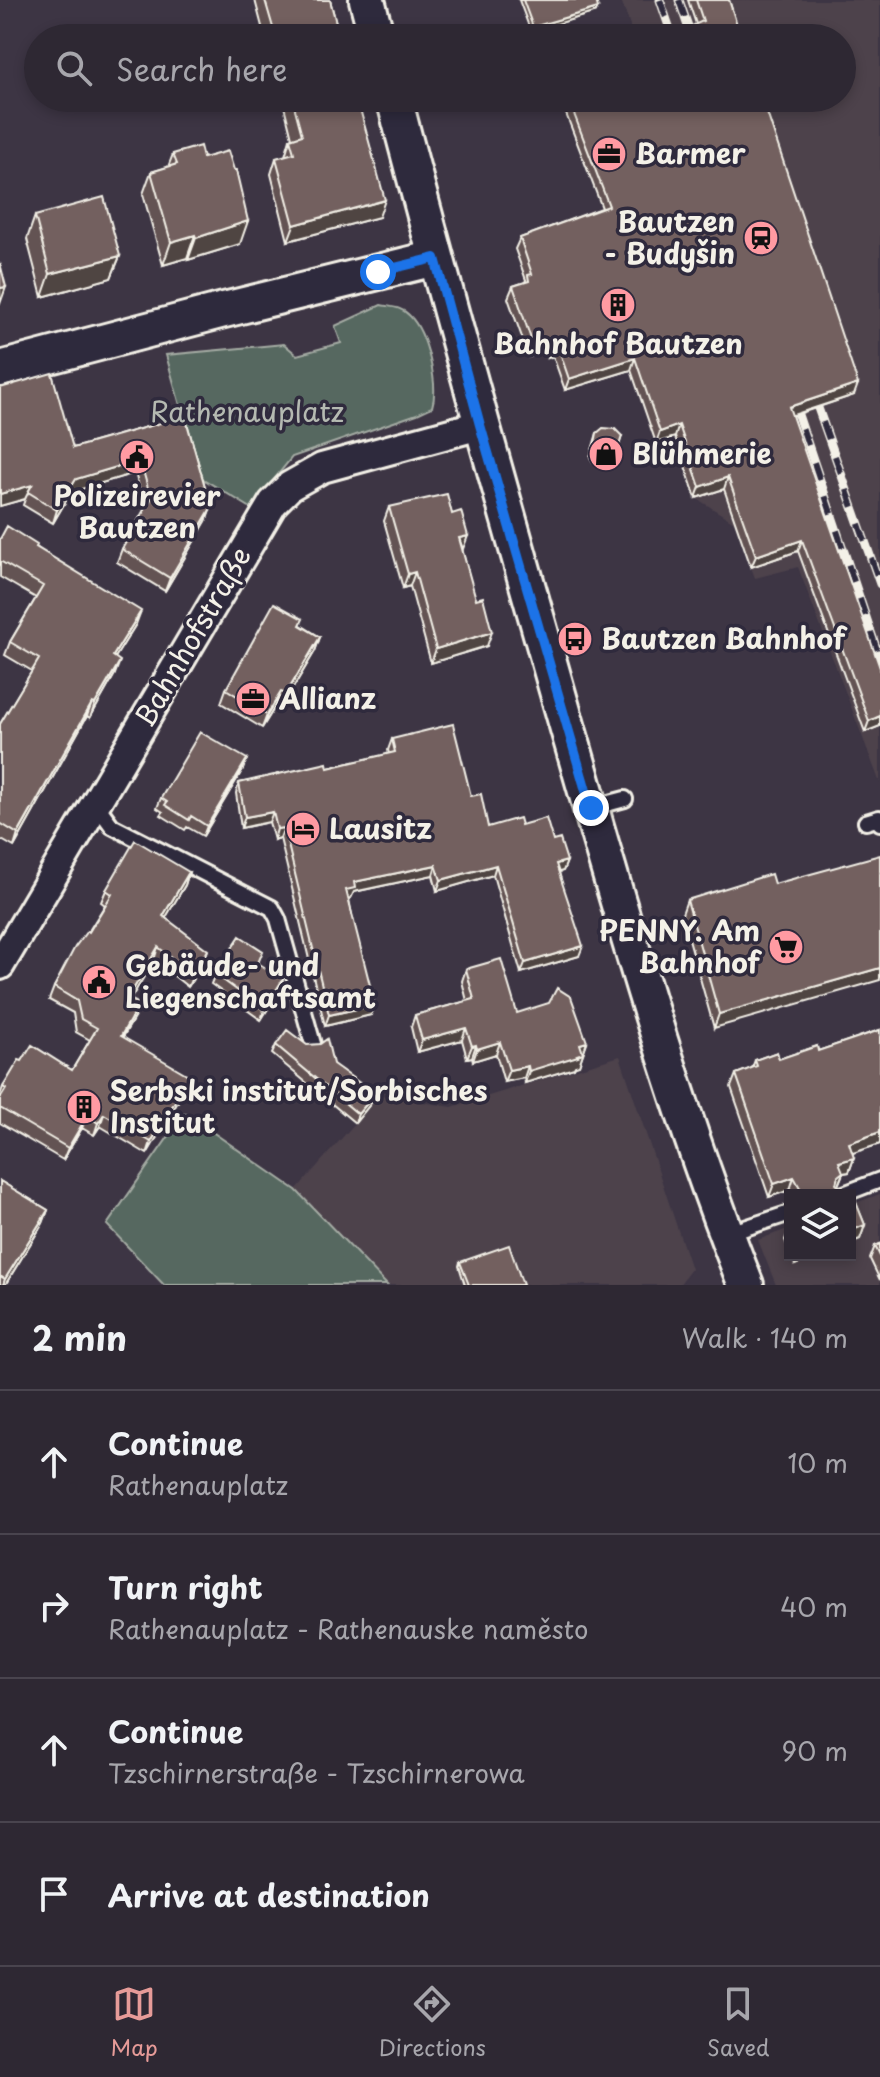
<!DOCTYPE html>
<meta charset="utf-8">
<style>
:root{--surface:#2e2833;--page:#3a343f;--text:#f1f3f6;--muted:#a7a6ac;--line:#49444e;--accent:#e69b98}
body{margin:0;font-family:"Playpen Sans",sans-serif;background:var(--page);color:var(--text)}
.controls{position:absolute;right:24px;bottom:24px;display:grid;overflow:hidden;border-radius:0px;box-shadow:0 4px 12px #0003}
.controls button{width:72px;height:72px;display:grid;place-items:center;padding:0;border:0;border-bottom:2px solid var(--line);background:var(--surface);color:var(--text);font:40px sans-serif}
.stop{position:absolute;width:24px;height:24px;margin:-18px;border:6px solid #1a73e8;border-radius:50%;background:#fff}
.stop.end{background:#1a73e8;border-color:#fff;box-shadow:0 2px 8px #0008}
.list{margin:0;padding:0;list-style:none}
h2{display:flex;justify-content:space-between;align-items:center;height:104px;margin:0;padding:0 32px;font-size:34px}
h2 small{font-size:26px;font-weight:400;color:var(--muted)}
.list li{display:grid;grid-template-columns:52px 1fr auto;gap:24px;align-items:center;box-sizing:border-box;height:144px;padding:0 32px;border-top:2px solid var(--line)}
.list b{display:block;font-size:30px;white-space:nowrap}
.list p{margin:0;font-size:26px;white-space:nowrap;color:var(--muted)}
.list em{font-size:26px;font-style:normal;color:var(--muted)}
.icon{flex:none;width:44px;height:44px;fill:none;stroke:currentColor;stroke-width:2;stroke-linecap:round;stroke-linejoin:round}
.map{position:relative;flex:none;width:880px;height:1285px;overflow:hidden}
.search{position:absolute;background:var(--surface);box-shadow:0 4px 12px #0003;left:24px;right:24px;top:24px;height:88px;display:flex;align-items:center;gap:20px;box-sizing:border-box;padding:0 28px;border-radius:44px;color:var(--muted);font-size:30px}
.sheet{height:680px;background:var(--surface)}
nav{display:flex;justify-content:space-around;align-items:center;box-sizing:border-box;height:112px;border-top:2px solid var(--line);background:var(--surface);font-size:22px;color:var(--muted)}
nav a{display:grid;justify-items:center;gap:4px}
nav .on{color:var(--accent)}
.map>svg:first-child{display:block}
.built{fill:#4d424c}
.green{fill:#566860;stroke:#a5aca4;stroke-width:2}
.lines{fill:none;stroke-linecap:round;stroke-linejoin:round}
.service-casing{stroke:#f4f1e8;stroke-width:20}
.minor-casing{stroke:#f4f1e8;stroke-width:34}
.tertiary-casing{stroke:#f4f1e8;stroke-width:40}
.service{stroke:#2f2a3d;stroke-width:14}
.minor{stroke:#2f2a3d;stroke-width:28}
.tertiary{stroke:#2f2a3d;stroke-width:34}
.rail-casing{stroke:#f4f1e8;stroke-width:9}
.rail{stroke:#2f2a3d;stroke-width:6;stroke-dasharray:18;stroke-linecap:butt}
.wall{fill:#635352;stroke:#f4f1e8;stroke-width:2}
.shaded-wall{fill:#504442;stroke:#f4f1e8;stroke-width:2}
.building{fill:#73615f;stroke:#f4f1e8;stroke-width:2}
.route{stroke:#1a73e8;stroke-width:10}
.labels{text-anchor:middle;stroke-width:7;stroke-linejoin:round;paint-order:stroke}
.poi-label{font-size:28px;font-weight:bold;fill:#f4f1e8;stroke:#2f2a3d;text-anchor:start}
.park-label{font-size:28px;fill:#b5bab2;stroke:#2f2a3d}
.street-label{font-size:28px;fill:#f4f1e8;stroke:#2f2a3d}
</style>
<div class="map">
<svg width="880" height="1285" viewBox="0 0 880 1285">
<rect width="100%" height="100%" fill="#3d3544"/>
<filter id="ink" filterUnits="userSpaceOnUse"><feTurbulence type="fractalNoise" baseFrequency=".0125" numOctaves="2"/><feDisplacementMap in="SourceGraphic" scale="16" xChannelSelector="R" yChannelSelector="G"/><feConvolveMatrix kernelMatrix="1 2 1 2 8 2 1 2 1" color-interpolation-filters="sRGB"/></filter>
<g filter="url(#ink)">
<path class="built" d="M621 0H880V783L798 567 755 578 734 522 696 498 675 437 641 367 565 390 553 356 548 358 546 351 515 249 605 217 560 98H842V38H630V25Z
M620 1056 691 1269 679 1285H387L296 1190 380 1095 452 1107Z
M880 1194V1285H776L758 1240 790 1228V1255H850V1205Z"/>
<path class="green" d="M381 305C392 307 402 307 410 316 427 333 439 385 432 407L417 414 292 457 251 508 200 477 166 355 284 344 297 355 341 343 335 326Z
M185 1113 296 1190 387 1285H164L107 1225Z"/>
<g class="lines">
<defs>
<path id="service" d="M96 804 112 826 272 908 278 919 313 1044
M591 808 625 799
M866 822 879 818 880 823
M841 1195 880 1180
M727 1234 790 1213"/>
<path id="minor" d="M0 965 273 503 290 486 322 468 480 425"/>
<path id="tertiary" d="M367 0 377 38
M394 98C448 307 507 514 566 722 621 912 673 1101 746 1285
M0 369 220 311 435 258"/>
</defs>
<use href="#service" class="service-casing"/>
<use href="#minor" class="minor-casing"/>
<use href="#tertiary" class="tertiary-casing"/>
<use href="#service" class="service"/>
<use href="#minor" class="minor"/>
<use href="#tertiary" class="tertiary"/>
<defs>
<path id="rail" d="M660 0 673 38
M679 0 692 38
M811 388 880 584
M791 394 880 659"/>
</defs>
<use href="#rail" class="rail-casing"/>
<use href="#rail" class="rail"/>
</g>
<path class="wall" d="M255 0H330L340 38H265Z
M519 0H596V12L531 32Z
M688 0H729L741 38 696 24Z
M282 98H357L379 217 288 241 271 174 276 158 285 156 290 139 292 138Z
M560 98H762L854 395 792 416 880 726 865 732 798 551 751 567 724 489 696 498 675 437 656 443 631 370 565 390 553 356 548 358 546 351 529 357 508 298 513 286 525 282 526 280 515 249 520 238 602 208Z
M173 154 203 158 240 244 188 260 187 258 163 265 143 194 151 172 168 167Z
M35 216 120 256 111 278 42 297 27 239Z
M0 388 73 448 185 416 211 508 206 521 165 591 117 562 122 549 145 508 135 473 71 492 53 523 23 505 25 499 0 506Z
M597 433 622 436 613 462 605 466 593 462 590 457Z
M389 507 462 549 487 646 431 663 410 586 403 588 384 521Z
M0 539 36 547 136 624 115 657V674L90 718 87 716 14 847 0 839V724L32 671 5 655 10 642 36 598 0 577Z
M301 625 320 637 315 651 281 708 276 705 262 728 221 703 226 689Z
M392 739 471 796 488 827 521 825 553 841 567 861 563 871 559 872 579 956 521 973 493 875 437 891 433 875 354 892 351 898 349 899 371 1015 325 1026 280 838 274 840 269 822 241 828 236 793 239 783 328 768 389 754 388 750Z
M247 759 243 769 203 836 187 827 185 830 161 815 163 812 157 808 161 798Z
M189 872 185 885 165 918 203 962 188 987 154 960 130 999 135 1016 123 1037 186 1088 147 1154 100 1126 94 1135 82 1128 63 1160 0 1123V1095L3 1087 22 1061 72 1070 90 1040 76 1032 73 1013 49 1000 54 987 105 905 101 902 106 890Z
M774 884 714 1028 682 914 687 900Z
M258 964 283 979 280 989 261 1020 211 984 215 974Z
M466 969 517 1013 587 1042 579 1065 575 1066 574 1068 525 1083 524 1078 504 1082 496 1054 473 1061 472 1057 467 1058 462 1040 417 1052 411 1027 415 1015 467 1001 462 981Z
M880 1030V1144L852 1153 854 1158 849 1172 843 1173 838 1186 844 1191 851 1190 865 1225 860 1239 850 1243V1195H792L790 1190 769 1197 731 1087 736 1074 752 1068 755 1060 777 1052 779 1059 817 1046 818 1051Z
M276 1045 333 1064 371 1103 355 1123 272 1054Z
M0 1181 48 1210 43 1223 5 1285H0Z
M790 1228V1252L785 1240Z
M880 1244V1280L870 1259 875 1246Z
M791 1255H819L795 1265Z
M460 1262 523 1285H465L459 1266Z"/>
<path class="shaded-wall" d="M598 8 596 12 531 32 533 27Z
M385 200 379 217 288 241 294 225Z
M248 221 240 244 188 260 196 238Z
M195 235 187 258 163 265 171 242Z
M120 256 111 278 42 297 50 274Z
M6 287 0 304V288Z
M550 340 546 351 529 357 533 345Z
M557 344 553 356 548 358 552 346Z
M635 358 631 370 565 390 569 379Z
M858 384 854 395 784 418 789 407Z
M679 425 675 437 656 443 660 432Z
M618 449 613 462 605 466 610 453Z
M140 460 135 473 71 492 53 523 57 510 76 479Z
M728 477 724 489 696 498 700 487Z
M32 485 25 499 0 506V494Z
M211 508 206 521 165 591 170 578Z
M468 536 463 549 459 538Z
M802 540 798 551 751 567 756 556Z
M415 572 410 586 403 588 408 574Z
M141 611 136 624 108 669 113 656Z
M492 632 487 646 431 663 436 649Z
M320 637 315 651 281 708 286 694Z
M120 661 115 674 90 718 95 704Z
M281 692 276 705 262 728 267 715Z
M92 703 87 716 14 847 18 834Z
M880 716V726L865 732 869 721Z
M247 759 243 769 203 836 207 826Z
M273 812 269 822 241 828 245 817Z
M284 828 280 838 274 840 277 829Z
M567 861 563 871 552 874 556 864Z
M436 865 433 875 354 892 351 898 342 900 346 890 354 882Z
M496 865 493 875 437 891 441 880Z
M189 872 185 885 159 929 163 916Z
M583 946 579 956 521 973 525 963Z
M158 947 154 960 124 1010 128 998Z
M208 950 203 962 188 987 193 975Z
M880 968V980L714 1028 719 1014Z
M283 979 280 989 261 1020 264 1010Z
M139 1004 135 1016 116 1048 121 1036Z
M375 1005 371 1015 325 1026 329 1015Z
M466 1028 462 1040 417 1052 422 1040Z
M500 1042 496 1054 473 1061 477 1049Z
M587 1042 579 1065 575 1066 574 1068 525 1083 529 1071 580 1044Z
M476 1045 472 1057 467 1058 472 1046Z
M528 1066 524 1078 504 1082 509 1070Z
M190 1076 186 1088 147 1154 151 1142Z
M375 1094 371 1103 355 1123 358 1114Z
M104 1114 100 1126 94 1135 98 1123Z
M87 1116 82 1128 63 1160 68 1148Z
M880 1132V1144L844 1156 849 1143Z
M854 1158 849 1172 843 1173 838 1185 833 1189 839 1162Z
M794 1177 790 1190 769 1197 774 1184Z
M48 1210 43 1223 5 1285H3L5 1279Z
M865 1225 860 1239 850 1243V1231Z
M799 1255H819L795 1265Z"/>
<path class="building" d="M265 0H330L340 38H276Z
M523 0H596L598 8 533 27Z
M696 0H729L741 38H666L703 21Z
M292 98H357L385 200 294 225 276 158 294 153 290 139 302 135Z
M568 98H762L858 384 789 407 880 668V716L869 721 802 540 756 556 728 477 700 487 679 425 660 432 635 358 569 379 557 344 552 346 550 340 533 345 513 286 529 281 528 275 532 274 520 238 609 206Z
M200 146 203 158 228 151 234 170H236L248 221 196 238 195 235 171 242 151 172 177 164 173 154Z
M104 197 120 256 50 274 35 216Z
M0 263 6 287 0 288Z
M52 373 73 448 185 416 211 508 170 578 122 549 151 499 140 460 76 479 57 510 28 492 32 485 0 494V388Z
M603 428 615 429 622 436 618 449 610 453 598 449 595 443 597 433Z
M447 494 452 514 461 511 468 536 459 538 476 599 483 597 492 632 436 649 415 572 408 574 389 507Z
M7 526 37 545 36 547 141 611 113 656 120 661 95 704 92 703 18 834 0 823V724L39 659 10 642 43 586 0 561V539Z
M274 603 303 619 300 625 320 637 286 694 281 692 267 715 226 689Z
M453 724 471 796 481 794 488 827 519 818 521 825 546 818 553 841 560 839 567 861 556 864 583 946 525 963 496 865 441 880 436 865 354 882 355 888 346 890 375 1005 329 1015 284 828 277 829 273 812 245 817 239 783 327 763 328 768 395 752 392 739Z
M200 732 247 759 207 826 191 816 189 820 165 805 167 802 161 798Z
M135 840 189 872 163 916 208 950 193 975 158 947 128 998 139 1004 121 1036 190 1076 151 1142 104 1114 98 1123 87 1116 68 1148 0 1108V1099L6 1089 3 1087 19 1060 22 1061 32 1045 72 1070 97 1028 81 1019 77 1001 54 987 75 947 87 931 89 932 112 894 106 890Z
M880 855V968L719 1014 687 900 771 874 774 884Z
M240 936 263 951 258 963 283 979 264 1010 215 974Z
M501 959 517 1013 549 1003 557 988 571 997 587 1042 580 1044 583 1053 577 1055 578 1056 529 1071 528 1066 509 1070 500 1042 477 1049 476 1045 472 1046 466 1028 422 1040 415 1015 474 999 466 969Z
M287 1030 307 1045 320 1044 327 1039 333 1064 375 1094 358 1114 276 1045Z
M880 1030V1132L849 1143 854 1158 839 1162 843 1172 838 1176 836 1184 844 1191 851 1190 865 1225 850 1231V1195H804L794 1177 774 1184 736 1074 757 1066 755 1060 777 1052 779 1059 817 1046 818 1051Z
M0 1181 48 1210 5 1279 0 1276Z
M880 1244V1256L875 1246Z
M509 1245 523 1285H469L460 1262Z"/>
</g>
<g class="lines" filter="url(#ink)">
<path class="route" d="M378 272 435 258 480 425 591 808"/>
</g>
<defs>
<symbol id="office-disc" viewBox="-11 -11 22 22"><circle r="9.5" fill="#ff9aa2" stroke="#2f2a3d"/><path d="M-6-3h4V-5.5h4V-3h4V5H-6ZM-1-4.5V-3h2v-1.5ZM-6 0V1H6V0Z" fill="#111"/></symbol>
<symbol id="station-disc" viewBox="-11 -11 22 22"><circle r="9.5" fill="#ff9aa2" stroke="#2f2a3d"/><path d="M-3-6H3Q5-6 5-4V2Q5 4 3 4L4.5 6H3L1.5 4h-3L-3 6H-4.5L-3 4Q-5 4-5 2V-4Q-5-6-3-6ZM-3.5-4v3h7v-3ZM-3.5 1v1.5H-2V1ZM2 1v1.5H3.5V1Z" fill="#111"/></symbol>
<symbol id="building-disc" viewBox="-11 -11 22 22"><circle r="9.5" fill="#ff9aa2" stroke="#2f2a3d"/><path d="M-4-6H4V6H1V3H-1V6H-4ZM-2.5-4.3h1.7v1.8h-1.7ZM.8-4.3h1.7v1.8H.8ZM-2.5-1h1.7V.8h-1.7ZM.8-1h1.7V.8H.8Z" fill="#111"/></symbol>
<symbol id="shop-disc" viewBox="-11 -11 22 22"><circle r="9.5" fill="#ff9aa2" stroke="#2f2a3d"/><path d="M-5-2.5h2.3a2.7 3.5 0 0 1 5.4 0H5L5.5 6h-11ZM-1.5-2.5h3a1.5 2.3 0 0 0-3 0Z" fill="#111"/></symbol>
<symbol id="civic-disc" viewBox="-11 -11 22 22"><circle r="9.5" fill="#ff9aa2" stroke="#2f2a3d"/><path d="M-.6-6.5H3V-4.5H.6V-3L4-1V1h2V6H-6V1h2V-1L-.6-3ZM-1.2 2.5V6h2.4V2.5Z" fill="#111"/></symbol>
<symbol id="bus-disc" viewBox="-11 -11 22 22"><circle r="9.5" fill="#ff9aa2" stroke="#2f2a3d"/><path d="M-5-6H5V4H4V6H2V4H-2V6H-4V4H-5ZM-3.5-4V0h7V-4ZM-3.5 1.2v1.5H-2V1.2ZM2 1.2v1.5H3.5V1.2Z" fill="#111"/></symbol>
<symbol id="hotel-disc" viewBox="-11 -11 22 22"><circle r="9.5" fill="#ff9aa2" stroke="#2f2a3d"/><path d="M-6-4.5h1.5V1H6V5H4.5V3h-9V5H-6ZM-4 0a1.8 1.8 0 1 1 3.6 0ZM.5 0V-2.5h3Q6-2.5 6 0Z" fill="#111"/></symbol>
<symbol id="supermarket-disc" viewBox="-11 -11 22 22"><circle r="9.5" fill="#ff9aa2" stroke="#2f2a3d"/><path d="M-6-5.5h2.5l.6 2H6L4.5 2H-2.5L-4.4-4H-6ZM-1.5 3.2a1.3 1.3 0 1 0 .1 0ZM3 3.2a1.3 1.3 0 1 0 .1 0Z" fill="#111"/></symbol>
</defs>
<g fill-rule="evenodd">
<use href="#office-disc" x="589" y="134" width="40" height="40"/>
<use href="#station-disc" x="741" y="218" width="40" height="40"/>
<use href="#building-disc" x="598" y="285" width="40" height="40"/>
<use href="#shop-disc" x="586" y="434" width="40" height="40"/>
<use href="#civic-disc" x="117" y="437" width="40" height="40"/>
<use href="#bus-disc" x="555" y="619" width="40" height="40"/>
<use href="#office-disc" x="233" y="679" width="40" height="40"/>
<use href="#hotel-disc" x="283" y="809" width="40" height="40"/>
<use href="#supermarket-disc" x="766" y="927" width="40" height="40"/>
<use href="#civic-disc" x="79" y="962" width="40" height="40"/>
<use href="#building-disc" x="64" y="1087" width="40" height="40"/>
</g>
<g class="labels">
<g class="poi-label">
<text x="635" y="164">Barmer</text>
<text x="735" y="232" text-anchor="end">Bautzen<tspan x="735" dy="32">- Budyšin</tspan></text>
<text x="618" y="354" text-anchor="middle">Bahnhof Bautzen</text>
<text x="632" y="464">Blühmerie</text>
<text x="137" y="506" text-anchor="middle">Polizeirevier<tspan x="137" dy="32">Bautzen</tspan></text>
<text x="601" y="649">Bautzen Bahnhof</text>
<text x="279" y="709">Allianz</text>
<text x="329" y="839">Lausitz</text>
<text x="760" y="941" text-anchor="end">PENNY. Am<tspan x="760" dy="32">Bahnhof</tspan></text>
<text x="125" y="976">Gebäude- und<tspan x="125" dy="32">Liegenschaftsamt</tspan></text>
<text x="110" y="1101">Serbski institut/Sorbisches<tspan x="110" dy="32">Institut</tspan></text>
</g>
<g class="park-label">
<text x="247" y="422">Rathenauplatz</text>
</g>
<g class="street-label">
<text transform="translate(193 637) rotate(-60)" y="10">Bahnhofstraße</text>
</g>
</g>
</svg>
<div class="controls">
<button><svg class="icon" aria-label="layers" viewBox="0 0 24 24"><path d="M12 4l9 5-9 5-9-5zM3 14l9 5 9-5"/></svg></button>
</div>
<div class="stop" style="left:378px;top:272px"></div>
<div class="stop end" style="left:591px;top:808px"></div>
<div class="search"><svg class="icon" aria-label="search" viewBox="0 0 24 24"><circle cx="10" cy="10" r="6"/><path d="M15 15l6 6"/></svg>Search here</div>
</div>
<section class="sheet">
<h2>2 min<small>Walk · 140 m</small></h2>
<ul class="list">
<li><svg class="icon" aria-label="ahead" viewBox="0 0 24 24"><path d="M12 20V5M6 11l6-6 6 6"/></svg><div><b>Continue</b><p>Rathenauplatz</p></div><em>10 m</em></li>
<li><svg class="icon" aria-label="right" viewBox="0 0 24 24"><path d="M7 20v-9h11M14 6l5 5-5 5"/></svg><div><b>Turn right</b><p>Rathenauplatz - Rathenauske naměsto</p></div><em>40 m</em></li>
<li><svg class="icon" aria-label="ahead" viewBox="0 0 24 24"><path d="M12 20V5M6 11l6-6 6 6"/></svg><div><b>Continue</b><p>Tzschirnerstraße - Tzschirnerowa</p></div><em>90 m</em></li>
<li><svg class="icon" aria-label="arrive" viewBox="0 0 24 24"><path d="M6 21V4h12l-3 4 3 4H6"/></svg><div><b>Arrive at destination</b></div></li>
</ul>
</section>
<nav>
<a class="on"><svg class="icon" aria-label="map" viewBox="0 0 24 24"><path d="M3 6l6-2 6 2 6-2v14l-6 2-6-2-6 2zM9 4v14M15 6v14"/></svg>Map</a>
<a><svg class="icon" aria-label="directions" viewBox="0 0 24 24"><path d="M12 3l9 9-9 9-9-9zM9 14v-3h6M13 9l2 2-2 2"/></svg>Directions</a>
<a><svg class="icon" aria-label="saved" viewBox="0 0 24 24"><path d="M7 4h10v16l-5-4-5 4z"/></svg>Saved</a>
</nav>
